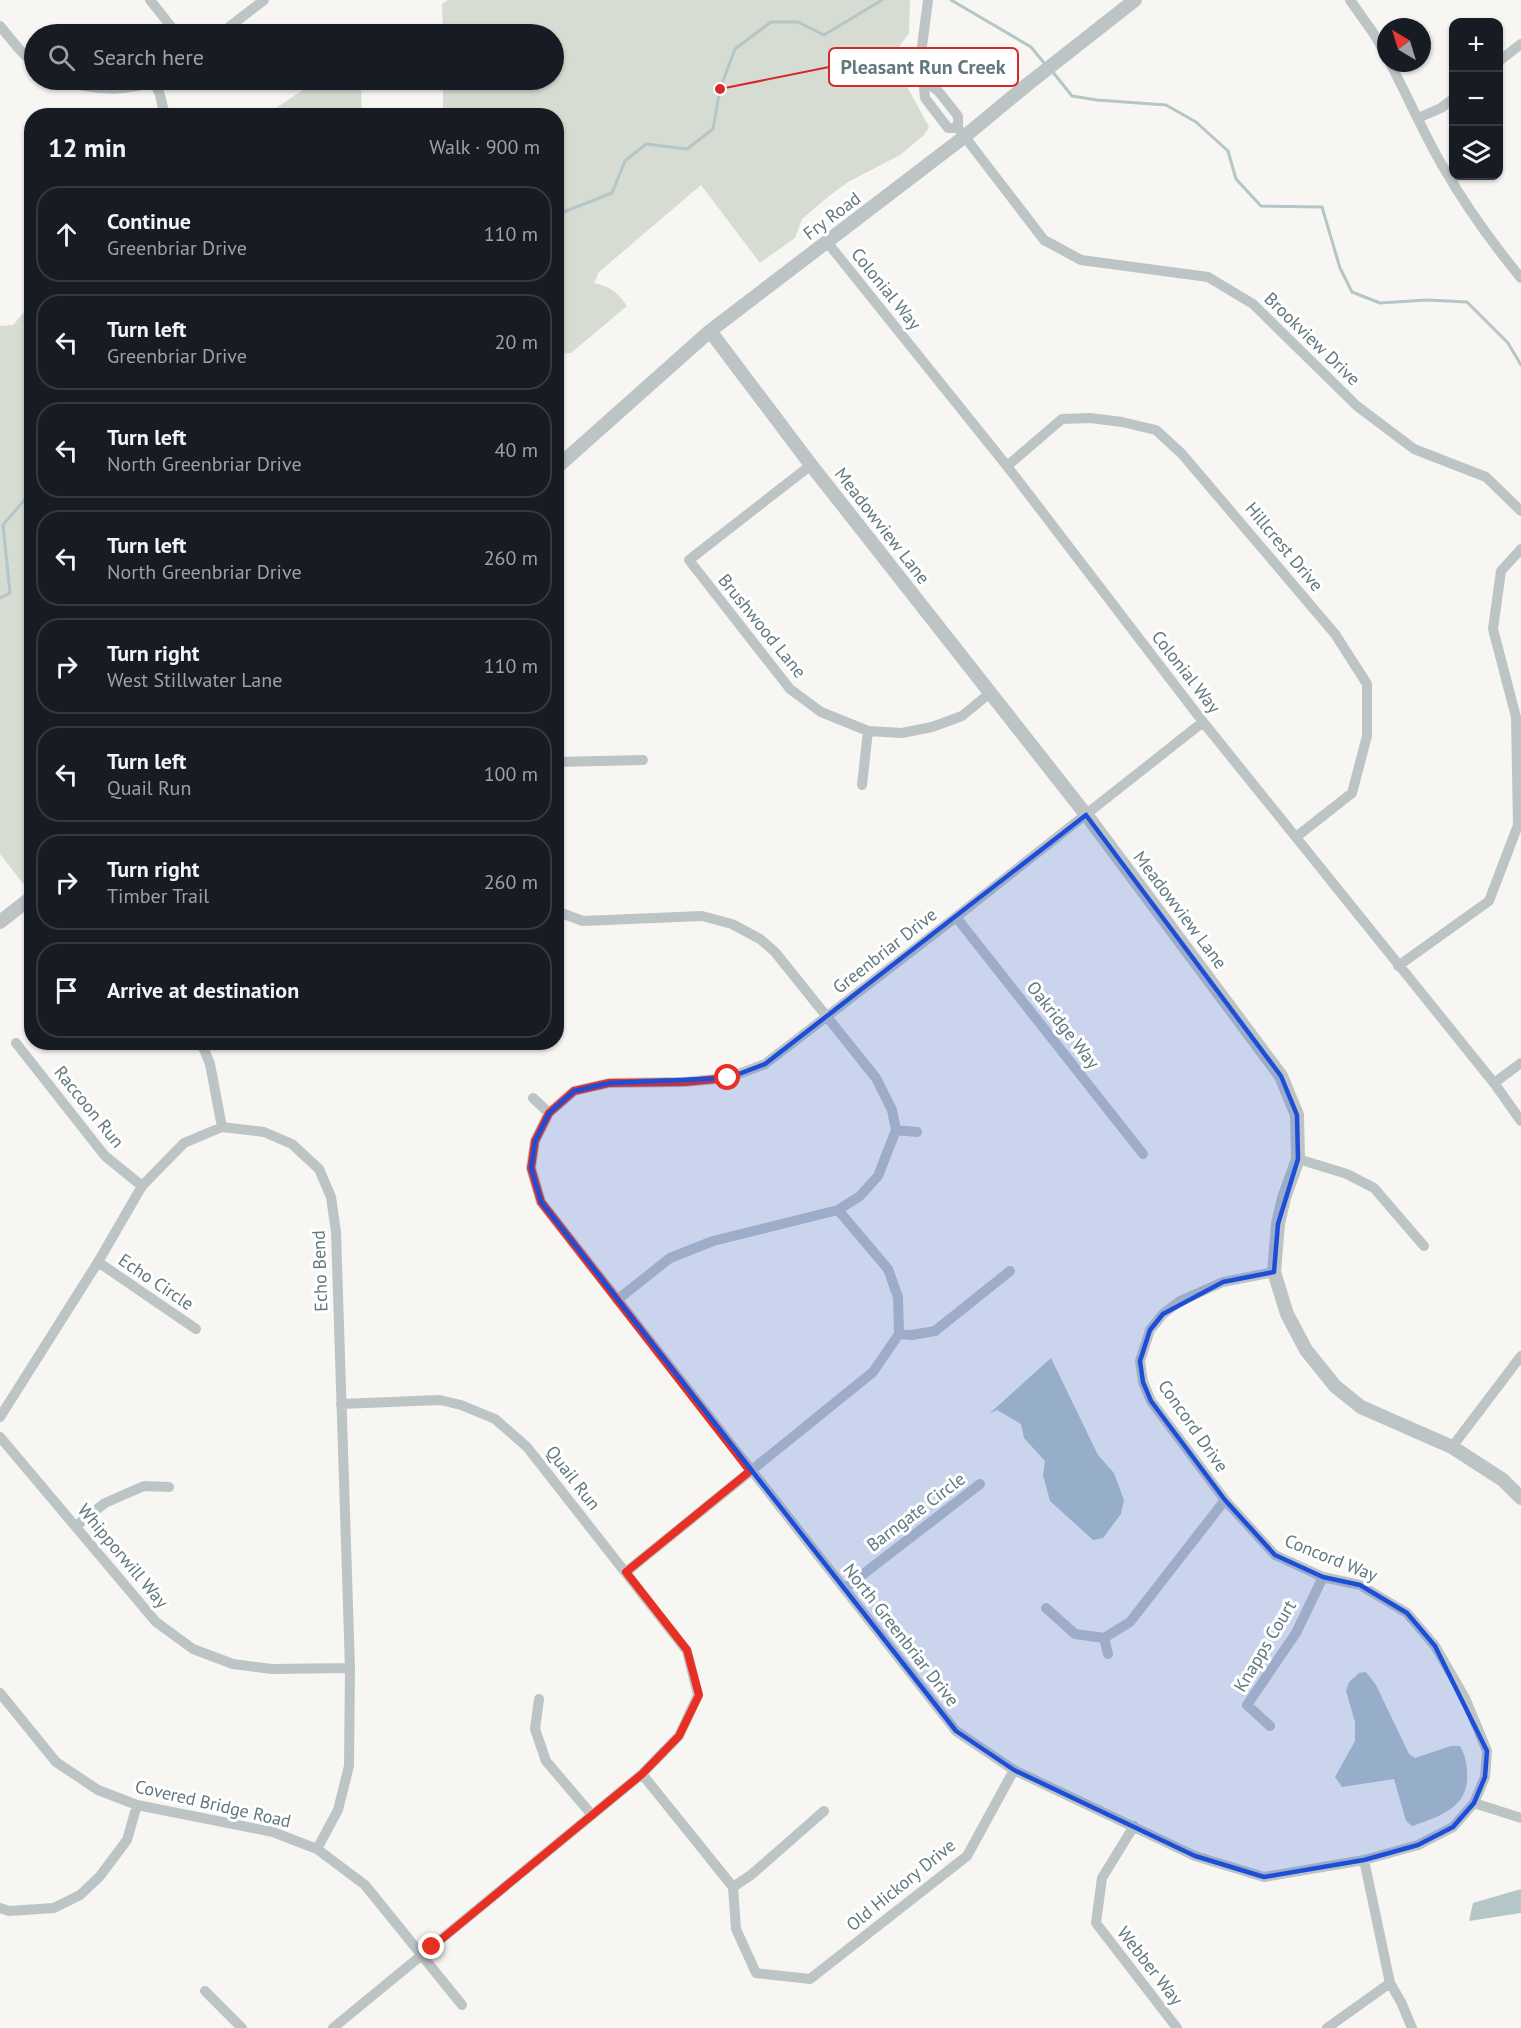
<!DOCTYPE html>
<meta charset="utf-8">
<style>
:root{--surface:#171b24;--page:#20242c;--text:#f1f3f6;--muted:#9ea1a6;--line:#363941}
body{margin:0;font-family:"PT Sans",sans-serif;background:var(--page);color:var(--text)}
.controls{position:absolute;right:18px;top:18px;display:grid;overflow:hidden;border-radius:12px;box-shadow:0 2px 4px #0004}
.controls button{width:54px;height:54px;display:grid;place-items:center;padding:0;border:0;border-bottom:2px solid var(--line);background:var(--surface);color:var(--text);font:30px sans-serif}
.compass{position:absolute;left:1377px;top:18px;width:54px;height:54px;border-radius:50%;background:var(--surface);box-shadow:0 2px 4px #0004;rotate:322deg}
.stop{position:absolute;width:18px;height:18px;margin:-14px;border:4px solid #e72f23;border-radius:50%;background:#fff}
.stop.end{background:#e72f23;border-color:#fff;box-shadow:0 2px 6px #0008}
.list{margin:0;padding:0;list-style:none}
h2{display:flex;justify-content:space-between;align-items:center;height:78px;margin:0;padding:0 24px;font-size:26px}
h2 small{font-size:20px;font-weight:400;color:var(--muted)}
.list li{display:grid;grid-template-columns:39px 1fr auto;gap:18px;align-items:center;box-sizing:border-box;height:96px;margin:0 12px 12px;padding:0 12px;border:2px solid var(--line);border-radius:24px}
.list b{display:block;font-size:22px;white-space:nowrap}
.list p{margin:0;font-size:20px;white-space:nowrap;color:var(--muted)}
.list em{font-size:20px;font-style:normal;color:var(--muted)}
.icon{flex:none;width:33px;height:33px;fill:none;stroke:currentColor;stroke-width:2;stroke-linecap:round;stroke-linejoin:round}
.map{position:relative;flex:none;width:1521px;height:2028px;overflow:hidden}
.search{position:absolute;background:var(--surface);box-shadow:0 2px 4px #0004;left:24px;top:24px;width:540px;height:66px;display:flex;align-items:center;gap:15px;box-sizing:border-box;padding:0 21px;border-radius:33px;color:var(--muted);font-size:22px}
.panel{position:absolute;background:var(--surface);box-shadow:0 2px 4px #0004;left:24px;top:108px;width:540px;height:942px;border-radius:24px}
.map>svg:first-child{display:block}
.green{fill:#d7dcd2}
.water{fill:#b5c6c7}
.lines{fill:none;stroke-linecap:round;stroke-linejoin:round}
.stream{stroke:#b5c6c7;stroke-width:3}
.minor{stroke:#bdc4c6;stroke-width:10}
.tertiary{stroke:#bdc4c6;stroke-width:14}
.route{stroke:#e72f23;stroke-width:8}
.marked{fill:#1d4ed8;fill-opacity:0.2;stroke:#1d4ed8;stroke-width:4.5;stroke-linejoin:round}
.labels{text-anchor:middle;stroke-width:6;stroke-linejoin:round;paint-order:stroke}
.street-label{font-size:18px;fill:#61787f;stroke:#fff}
.leader{fill:none;stroke:#d62828;stroke-width:2}
.callout-dot{fill:#d62828;stroke:#fff;stroke-width:2}
.callout{fill:#fff;stroke:#d62828;stroke-width:2}
.callout-label{font-size:20px;text-anchor:middle;font-weight:bold;fill:#61787f}
</style>
<div class="map">
<svg width="1521" height="2028" viewBox="0 0 1521 2028">
<rect width="100%" height="100%" fill="#f7f6f3"/>
<path class="green" d="M448 0H910L909 33 896 51 889 70 904 81 929 127 924 135 900 155 848 182 829 196 802 219 795 238 760 263 701 185 599 272 594 283C610 287 618 292 627 306L571 353 557 354 556 116 443 115V80H554V34H443L442 4Z
M317 80H361L362 115H266Z
M31 304 32 888 28 890 0 854V326L13 325Z"/>
<path class="water" d="M1051 1358 1098 1455 1114 1473 1124 1500 1121 1514 1103 1538 1093 1540 1050 1501 1043 1475 1045 1461 1024 1438 1021 1424 997 1410 989 1414Z
M1366 1672 1376 1685 1409 1754 1415 1758 1451 1746H1460C1465 1755 1467 1763 1467 1773 1470 1807 1439 1817 1412 1826L1406 1821 1394 1779 1342 1787 1335 1777 1355 1741V1722L1346 1691 1349 1682 1359 1673Z
M1521 1889V1913L1469 1921 1473 1903Z"/>
<g class="lines">
<path class="stream" d="M951 0 1031 47 1045 64
M1052 71 1072 96 1097 100 1166 105 1196 122 1228 151 1236 179 1261 206 1322 207 1340 268 1352 292 1380 303 1427 300 1467 302 1508 343 1521 365
M556 215 612 193 625 161 646 144 687 149 713 129 720 89 735 49 771 22H798L824 35 882 0
M0 598 10 593 3 525 32 491"/>
<path class="minor" d="M150 0 177 34
M928 0 921 54 925 98 948 128H958
M1350 0 1374 34 1386 55
M0 26 19 49 34 64
M220 34 264 0
M1498 62 1521 44
M1390 63C1408 97 1423 132 1442 165 1465 205 1492 243 1521 278
M922 78 939 92 958 116V128L1044 240 1081 260 1208 277 1253 304 1357 406 1414 449 1486 477 1521 511
M64 80C93 91 128 92 157 80
M154 81 160 95 165 116
M1418 118 1441 108 1454 98
M827 242 1007 466 1203 722 1494 1083 1521 1121
M811 465 689 560 790 689 821 712 868 731 902 733 932 727 962 716 990 693
M1007 466 1062 419 1090 418 1122 422 1156 430 1182 454 1335 634 1367 684V736L1352 793 1296 837
M556 762 643 760
M862 785 868 731
M556 911 583 921 702 916 732 924 760 939 775 952 876 1078 892 1110 896 1130
M956 917 1143 1154
M1398 966 1489 901 1518 825 1516 717 1493 629 1501 571 1521 549
M201 1042 210 1064 222 1127
M16 1043 105 1156 142 1186
M1494 1083 1521 1063
M533 1098 549 1113 535 1141 531 1168 541 1202 956 1731 1014 1770 1195 1856 1264 1877 1364 1860 1418 1845 1453 1827 1474 1803 1485 1777 1487 1751 1465 1698 1435 1646 1407 1613 1360 1585 1323 1577 1275 1555 1225 1500 1151 1401 1143 1382 1140 1361 1150 1330 1163 1314 1180 1301 1223 1282 1274 1272
M549 1113 574 1091 609 1083 685 1082 728 1078 765 1064 956 917 1203 722
M1298 1159 1347 1174 1374 1188 1424 1246
M838 1210 888 1269 898 1297 899 1334
M98 1262 196 1329
M617 1300 670 1258 713 1241 838 1210 860 1196 878 1176 896 1130 917 1132
M899 1334 912 1335 935 1331 1010 1271
M0 1417 98 1262 142 1186 184 1143 222 1127 264 1132 292 1144 319 1169 331 1197 336 1232 350 1668 349 1766 338 1810 317 1849
M0 1437 156 1622 193 1649 233 1664 272 1669 350 1668
M1452 1447 1521 1356
M76 1526 105 1503 144 1486 169 1487
M626 1572 873 1372 899 1334
M844 1589 980 1484
M1046 1608 1075 1634 1104 1638 1108 1654
M1104 1638 1130 1622 1225 1500
M0 1693 56 1762 98 1790 137 1805 273 1832 317 1849 365 1885 462 2005
M539 1699 535 1729 546 1761 592 1815
M1270 1726 1247 1705 1296 1633 1323 1577
M642 1774 733 1887 736 1929 756 1973 810 1979 967 1856 1014 1770
M1474 1803 1521 1818
M1134 1826 1102 1878 1096 1923 1177 2028
M1364 1860 1390 1983 1401 2002 1412 2028
M733 1887 751 1875 824 1811
M0 1908 9 1911 54 1908 80 1895 100 1876 127 1840 137 1805
M205 1991 242 2028
M333 2028 642 1774 679 1736 698 1695 687 1651 527 1447 495 1419 461 1405 440 1400 341 1404
M1327 2028 1390 1983"/>
<path class="tertiary" d="M710 331 811 465 1091 821 1281 1076 1297 1115 1298 1159 1284 1198 1278 1224 1274 1272 1287 1314 1306 1350 1335 1386 1361 1407 1452 1447 1503 1480 1521 1498
M556 468 710 331 964 137 1028 84 1135 0
M0 922 32 897"/>
</g>
<g class="lines">
<path class="route" d="M432 1947 642 1774 679 1736 699 1695 687 1650 626 1572 750 1471 541 1202 531 1168 535 1141 549 1113 574 1091 609 1083 685 1082 728 1078"/>
</g>
<path class="marked" d="M1086 815 1281 1076 1297 1115 1298 1159 1278 1224 1274 1272 1223 1282 1163 1314 1150 1330 1140 1361 1143 1382 1151 1401 1225 1500 1275 1555 1323 1577 1360 1585 1407 1613 1435 1646 1487 1751 1485 1777 1474 1803 1453 1827 1418 1845 1364 1860 1264 1877 1195 1856 1014 1770 956 1731 541 1202 531 1168 535 1141 549 1113 574 1091 609 1083 728 1078 765 1064Z"/>
<g class="labels">
<g class="street-label">
<text transform="translate(832 216) rotate(-37)" y="6">Fry Road</text>
<text transform="translate(886 289) rotate(51)" y="6">Colonial Way</text>
<text transform="translate(1312 339) rotate(44)" y="6">Brookview Drive</text>
<text transform="translate(882 526) rotate(52)" y="6">Meadowview Lane</text>
<text transform="translate(1284 547) rotate(50)" y="6">Hillcrest Drive</text>
<text transform="translate(762 626) rotate(51)" y="6">Brushwood Lane</text>
<text transform="translate(1186 672) rotate(52)" y="6">Colonial Way</text>
<text transform="translate(1180 910) rotate(53)" y="6">Meadowview Lane</text>
<text transform="translate(885 951) rotate(-38)" y="6">Greenbriar Drive</text>
<text transform="translate(1063 1025) rotate(52)" y="6">Oakridge Way</text>
<text transform="translate(89 1107) rotate(51)" y="6">Raccoon Run</text>
<text transform="translate(320 1271) rotate(-92)" y="6">Echo Bend</text>
<text transform="translate(156 1282) rotate(34)" y="6">Echo Circle</text>
<text transform="translate(1193 1426) rotate(55)" y="6">Concord Drive</text>
<text transform="translate(573 1478) rotate(52)" y="6">Quail Run</text>
<text transform="translate(916 1512) rotate(-37)" y="6">Barngate Circle</text>
<text transform="translate(123 1556) rotate(50)" y="6">Whipporwill Way</text>
<text transform="translate(1331 1558) rotate(22)" y="6">Concord Way</text>
<text transform="translate(901 1635) rotate(52)" y="6">North Greenbriar Drive</text>
<text transform="translate(1265 1646) rotate(-59)" y="6">Knapps Court</text>
<text transform="translate(213 1804) rotate(13)" y="6">Covered Bridge Road</text>
<text transform="translate(901 1885) rotate(-39)" y="6">Old Hickory Drive</text>
<text transform="translate(1150 1966) rotate(52)" y="6">Webber Way</text>
</g>
</g>
<path class="leader" d="M720 89L829 67"/>
<circle class="callout-dot" cx="720" cy="89" r="6"/>
<rect class="callout" x="829" y="48" width="189" height="38" rx="6"/>
<g class="callout-label">
<text x="923" y="74">Pleasant Run Creek</text>
</g>
</svg>
<div class="controls">
<button>+</button>
<button>−</button>
<button><svg class="icon" aria-label="layers" viewBox="0 0 24 24"><path d="M12 4l9 5-9 5-9-5zM3 14l9 5 9-5"/></svg></button>
</div>
<svg class="compass" viewBox="-18 -18 36 36"><path d="M0-13l5 13h-10z" fill="#e53935"/><path d="M0 13l5-13h-10z" fill="#9ea1a6"/></svg>
<div class="stop" style="left:728px;top:1078px"></div>
<div class="stop end" style="left:432px;top:1947px"></div>
<div class="search"><svg class="icon" aria-label="search" viewBox="0 0 24 24"><circle cx="10" cy="10" r="6"/><path d="M15 15l6 6"/></svg>Search here</div>
<section class="panel">
<h2>12 min<small>Walk · 900 m</small></h2>
<ul class="list">
<li><svg class="icon" aria-label="ahead" viewBox="0 0 24 24"><path d="M12 20V5M6 11l6-6 6 6"/></svg><div><b>Continue</b><p>Greenbriar Drive</p></div><em>110 m</em></li>
<li><svg class="icon" aria-label="left" viewBox="0 0 24 24"><path d="M17 20v-9H6M10 6l-5 5 5 5"/></svg><div><b>Turn left</b><p>Greenbriar Drive</p></div><em>20 m</em></li>
<li><svg class="icon" aria-label="left" viewBox="0 0 24 24"><path d="M17 20v-9H6M10 6l-5 5 5 5"/></svg><div><b>Turn left</b><p>North Greenbriar Drive</p></div><em>40 m</em></li>
<li><svg class="icon" aria-label="left" viewBox="0 0 24 24"><path d="M17 20v-9H6M10 6l-5 5 5 5"/></svg><div><b>Turn left</b><p>North Greenbriar Drive</p></div><em>260 m</em></li>
<li><svg class="icon" aria-label="right" viewBox="0 0 24 24"><path d="M7 20v-9h11M14 6l5 5-5 5"/></svg><div><b>Turn right</b><p>West Stillwater Lane</p></div><em>110 m</em></li>
<li><svg class="icon" aria-label="left" viewBox="0 0 24 24"><path d="M17 20v-9H6M10 6l-5 5 5 5"/></svg><div><b>Turn left</b><p>Quail Run</p></div><em>100 m</em></li>
<li><svg class="icon" aria-label="right" viewBox="0 0 24 24"><path d="M7 20v-9h11M14 6l5 5-5 5"/></svg><div><b>Turn right</b><p>Timber Trail</p></div><em>260 m</em></li>
<li><svg class="icon" aria-label="arrive" viewBox="0 0 24 24"><path d="M6 21V4h12l-3 4 3 4H6"/></svg><div><b>Arrive at destination</b></div></li>
</ul>
</section>
</div>
